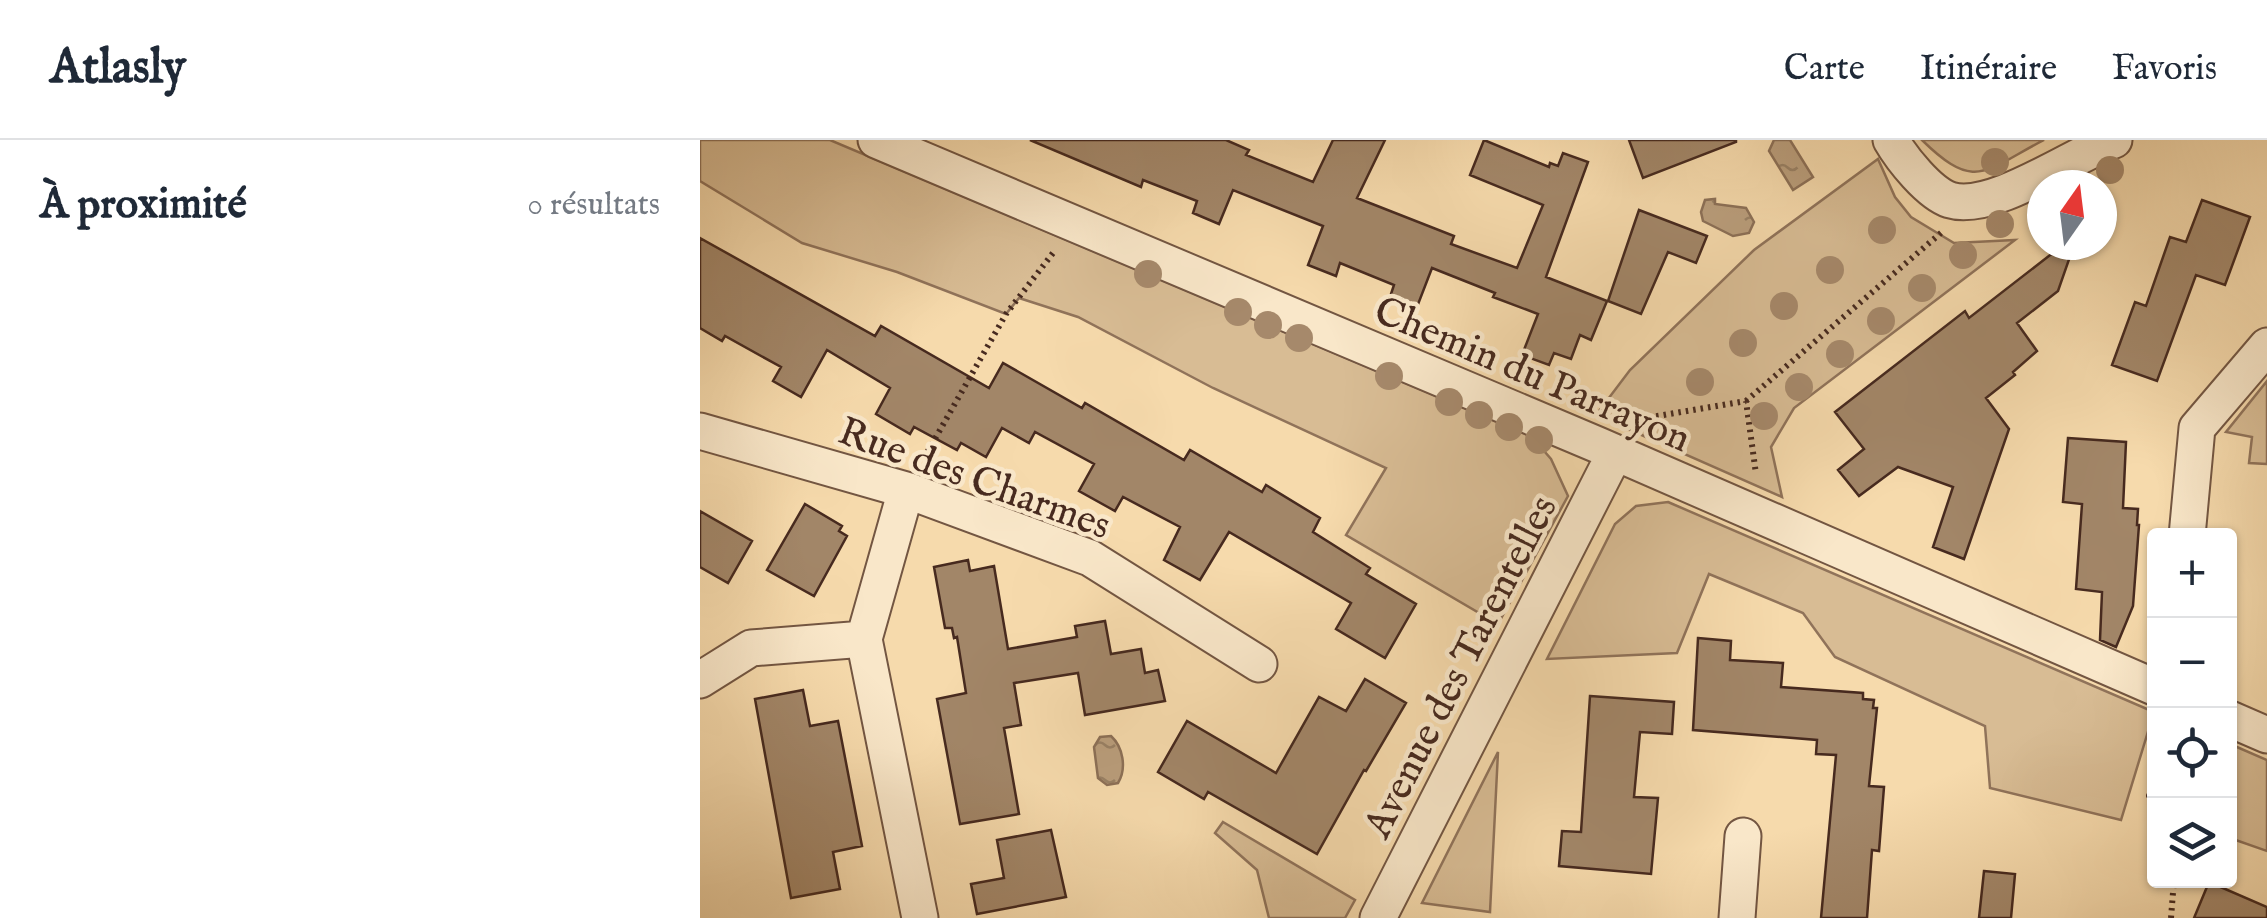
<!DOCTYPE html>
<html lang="fr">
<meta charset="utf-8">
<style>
:root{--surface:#fff;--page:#f6f6f7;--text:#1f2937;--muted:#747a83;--line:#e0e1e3}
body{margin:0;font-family:"IM FELL English",serif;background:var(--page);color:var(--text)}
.controls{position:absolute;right:30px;bottom:30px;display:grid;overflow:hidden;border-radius:10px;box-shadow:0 2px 8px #0004}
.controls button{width:90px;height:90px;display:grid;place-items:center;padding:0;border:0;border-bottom:2px solid var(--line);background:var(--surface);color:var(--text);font:50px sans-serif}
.compass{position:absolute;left:1327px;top:30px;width:90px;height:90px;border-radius:50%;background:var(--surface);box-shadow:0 2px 8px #0004;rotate:14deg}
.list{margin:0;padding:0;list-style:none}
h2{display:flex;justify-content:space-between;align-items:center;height:130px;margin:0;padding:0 40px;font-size:42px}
h2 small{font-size:32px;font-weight:400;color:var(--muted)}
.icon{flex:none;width:55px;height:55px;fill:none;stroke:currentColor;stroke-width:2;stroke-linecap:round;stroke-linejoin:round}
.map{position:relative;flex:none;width:1567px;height:778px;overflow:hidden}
header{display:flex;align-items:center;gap:60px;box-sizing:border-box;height:140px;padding:0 50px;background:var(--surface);border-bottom:2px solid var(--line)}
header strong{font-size:48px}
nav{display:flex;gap:55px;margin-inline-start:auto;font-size:35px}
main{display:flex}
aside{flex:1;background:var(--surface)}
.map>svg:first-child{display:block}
.green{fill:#d8bc94;stroke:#90735a;stroke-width:2.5}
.water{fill:url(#water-ripples);stroke:#8c7057;stroke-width:2.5}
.building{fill:#a28668;stroke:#472a1f;stroke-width:2.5}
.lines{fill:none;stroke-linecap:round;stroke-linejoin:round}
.street-casing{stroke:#735642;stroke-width:39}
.path{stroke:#472a1f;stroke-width:6;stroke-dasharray:2.5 5;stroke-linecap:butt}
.street{stroke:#f9e7c9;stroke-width:35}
.tree{fill:#a6896b}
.labels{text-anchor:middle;stroke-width:9;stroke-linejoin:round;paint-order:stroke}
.street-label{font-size:40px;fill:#472a1f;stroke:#f9e7c9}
</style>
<header>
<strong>Atlasly</strong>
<nav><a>Carte</a><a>Itinéraire</a><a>Favoris</a></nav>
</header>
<main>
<aside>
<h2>À proximité<small>0 résultats</small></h2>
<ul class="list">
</ul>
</aside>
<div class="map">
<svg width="1567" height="778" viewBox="0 0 1567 778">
<defs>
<pattern id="water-ripples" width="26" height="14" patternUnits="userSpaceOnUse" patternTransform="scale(2.5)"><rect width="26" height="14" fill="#ba9e7c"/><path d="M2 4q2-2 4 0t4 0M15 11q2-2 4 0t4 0" fill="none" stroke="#998165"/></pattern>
</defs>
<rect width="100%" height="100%" fill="#f6daac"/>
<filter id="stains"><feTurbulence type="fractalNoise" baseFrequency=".002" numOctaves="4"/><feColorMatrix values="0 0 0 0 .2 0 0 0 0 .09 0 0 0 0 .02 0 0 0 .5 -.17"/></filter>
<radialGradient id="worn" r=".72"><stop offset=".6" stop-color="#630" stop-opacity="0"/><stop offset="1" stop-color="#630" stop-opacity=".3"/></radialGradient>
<path class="green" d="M0 0H130L831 296 851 319 868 356 798 484 646 395 686 328 513 248 378 177 319 158 306 174 197 132 102 103 0 41Z
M1222 0H1344C1285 30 1276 53 1222 0Z
M1178 19 1195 57 1211 77 1254 103 1315 100 1094 268 1071 307 1082 357 896 275 930 230 1054 110Z
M1567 241V324L1549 323 1552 297 1526 292Z
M968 362 1454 572 1421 680 1290 648 1285 586 1135 517 1103 473 1009 434 977 513 847 519 915 384 936 366Z
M1530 604 1567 620V711L1530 698Z
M798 612 790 772 722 763Z
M523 682 655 760 645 778H569L557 730 515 693Z"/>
<path class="water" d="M1074 0H1090L1113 37 1093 50 1069 11Z
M1015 59V64L1046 68 1054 82 1049 93 1033 96 1003 81 1001 72 1005 60Z
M411 596C423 607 427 628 418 643L407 645 398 638 394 607 400 597Z"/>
<path class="building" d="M330 0H526L549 10 546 15 613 42 633 0H685L657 58 754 96 751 104 817 128 843 65 770 35 784 0 849 27 850 23 858 26 863 13 888 22 846 137 907 161 891 200 880 195 871 219 854 213 849 225 822 215 838 174 793 157 795 153 732 128 717 167 690 157 694 145 640 123 636 136 608 125 623 86 533 50 519 84 493 73 497 61 443 40 441 47Z
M929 0H1036V2L943 38Z
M1502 60 1550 77 1525 145 1496 135 1457 241 1412 225 1435 162 1446 166 1470 97 1486 102Z
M939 70 1007 96 996 123 968 112 941 174 908 161Z
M0 98 175 196 181 186 289 248 303 223 382 268 385 263 484 320 490 310 562 352 566 345 620 378 613 392 670 428 666 434 716 464 685 518 636 489 651 463 529 392 500 440 464 420 480 387 423 357 415 371 379 351 394 324 335 292 329 303 302 288 286 317 261 303 257 310 214 287 210 294 176 274 190 248 127 210 101 257 73 241 81 227 25 196 22 201 0 188Z
M1363 105H1374L1358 151 1317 183 1337 211 1313 232 1315 235 1286 258 1309 289 1264 419 1233 407 1253 347 1198 327 1159 356 1138 330 1164 309 1135 272 1265 171 1269 178Z
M1368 298 1426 302 1423 368 1438 369 1437 385H1439L1433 466 1416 507 1400 500 1402 452 1376 449 1382 364 1363 362Z
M105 364 142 386 139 391 147 396 114 456 67 430Z
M0 371 52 401 28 443 0 427Z
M268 420 270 431 294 426 308 509 377 497 375 486 405 481 411 514 441 509 445 533 458 530 465 561 385 575 378 533 314 543 321 585 304 588 319 674 260 684 237 559 266 553 257 497 254 498 252 488H245L234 427Z
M998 498 1031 501 1030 520 1083 523 1081 547 1163 553V559L1174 560 1173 568H1177L1169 646 1184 647 1179 711 1172 710 1167 778H1121L1136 615 1116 614 1117 600 993 590Z
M665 539 706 563 666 631 664 630 617 714 508 652 504 659 458 632 487 581 576 633 619 557 646 571Z
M103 550 110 586 138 581 162 706 133 712 140 749 91 758 55 559Z
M890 556 974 562 972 594 940 592 934 657 958 658 951 734 859 726 862 691 881 692Z
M351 690 366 757 277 774 271 744 304 738 297 700Z
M1284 731 1315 734 1311 778H1279Z
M1509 742 1567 767V778H1494Z"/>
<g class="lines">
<defs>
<path id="street" d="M176 0 898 305 1454 547
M1191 0C1202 19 1229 53 1250 60 1292 73 1373 15 1414 0
M0 291 206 350 390 418 559 524
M1487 396 1497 288 1567 206
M164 499 206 350
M0 540 51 508 164 499 220 778
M1530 579 1567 595
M678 778 915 313
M1037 778 1043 696"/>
</defs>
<use href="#street" class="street-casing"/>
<path class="path" d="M1046 261 1242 92
M934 280 1046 261 1056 334
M224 318 306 174 353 113
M1454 632 1449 656 1454 661
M1471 778 1474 740"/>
<use href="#street" class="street"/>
</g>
<g class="tree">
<circle cx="1295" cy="22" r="14"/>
<circle cx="1410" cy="30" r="14"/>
<circle cx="1300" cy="84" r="14"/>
<circle cx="1182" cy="90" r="14"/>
<circle cx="1263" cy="115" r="14"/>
<circle cx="1130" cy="130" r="14"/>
<circle cx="448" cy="134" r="14"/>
<circle cx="1222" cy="148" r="14"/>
<circle cx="1084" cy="166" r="14"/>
<circle cx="538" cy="172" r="14"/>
<circle cx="1181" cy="181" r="14"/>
<circle cx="568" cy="185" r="14"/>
<circle cx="599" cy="198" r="14"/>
<circle cx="1043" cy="203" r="14"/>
<circle cx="1140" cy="214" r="14"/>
<circle cx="689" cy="236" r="14"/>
<circle cx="1000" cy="242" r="14"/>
<circle cx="1099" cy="247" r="14"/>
<circle cx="749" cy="262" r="14"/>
<circle cx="779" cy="275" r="14"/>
<circle cx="1064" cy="276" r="14"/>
<circle cx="809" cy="287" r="14"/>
<circle cx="839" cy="300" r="14"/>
</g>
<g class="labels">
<g class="street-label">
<text transform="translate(833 233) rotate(23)" y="14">Chemin du Parrayon</text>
<text transform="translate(275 337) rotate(20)" y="14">Rue des Charmes</text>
<text transform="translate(759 526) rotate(-63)" y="14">Avenue des Tarentelles</text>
</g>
</g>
<rect width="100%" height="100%" filter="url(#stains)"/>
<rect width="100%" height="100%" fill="url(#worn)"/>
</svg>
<div class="controls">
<button>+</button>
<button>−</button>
<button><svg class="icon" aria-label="locate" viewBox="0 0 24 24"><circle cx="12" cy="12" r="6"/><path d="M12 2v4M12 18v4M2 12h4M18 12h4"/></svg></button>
<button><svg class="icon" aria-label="layers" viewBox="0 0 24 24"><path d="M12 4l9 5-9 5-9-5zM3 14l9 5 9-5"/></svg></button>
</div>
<svg class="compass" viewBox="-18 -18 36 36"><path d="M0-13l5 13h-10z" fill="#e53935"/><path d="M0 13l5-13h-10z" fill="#747a83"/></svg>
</div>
</main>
